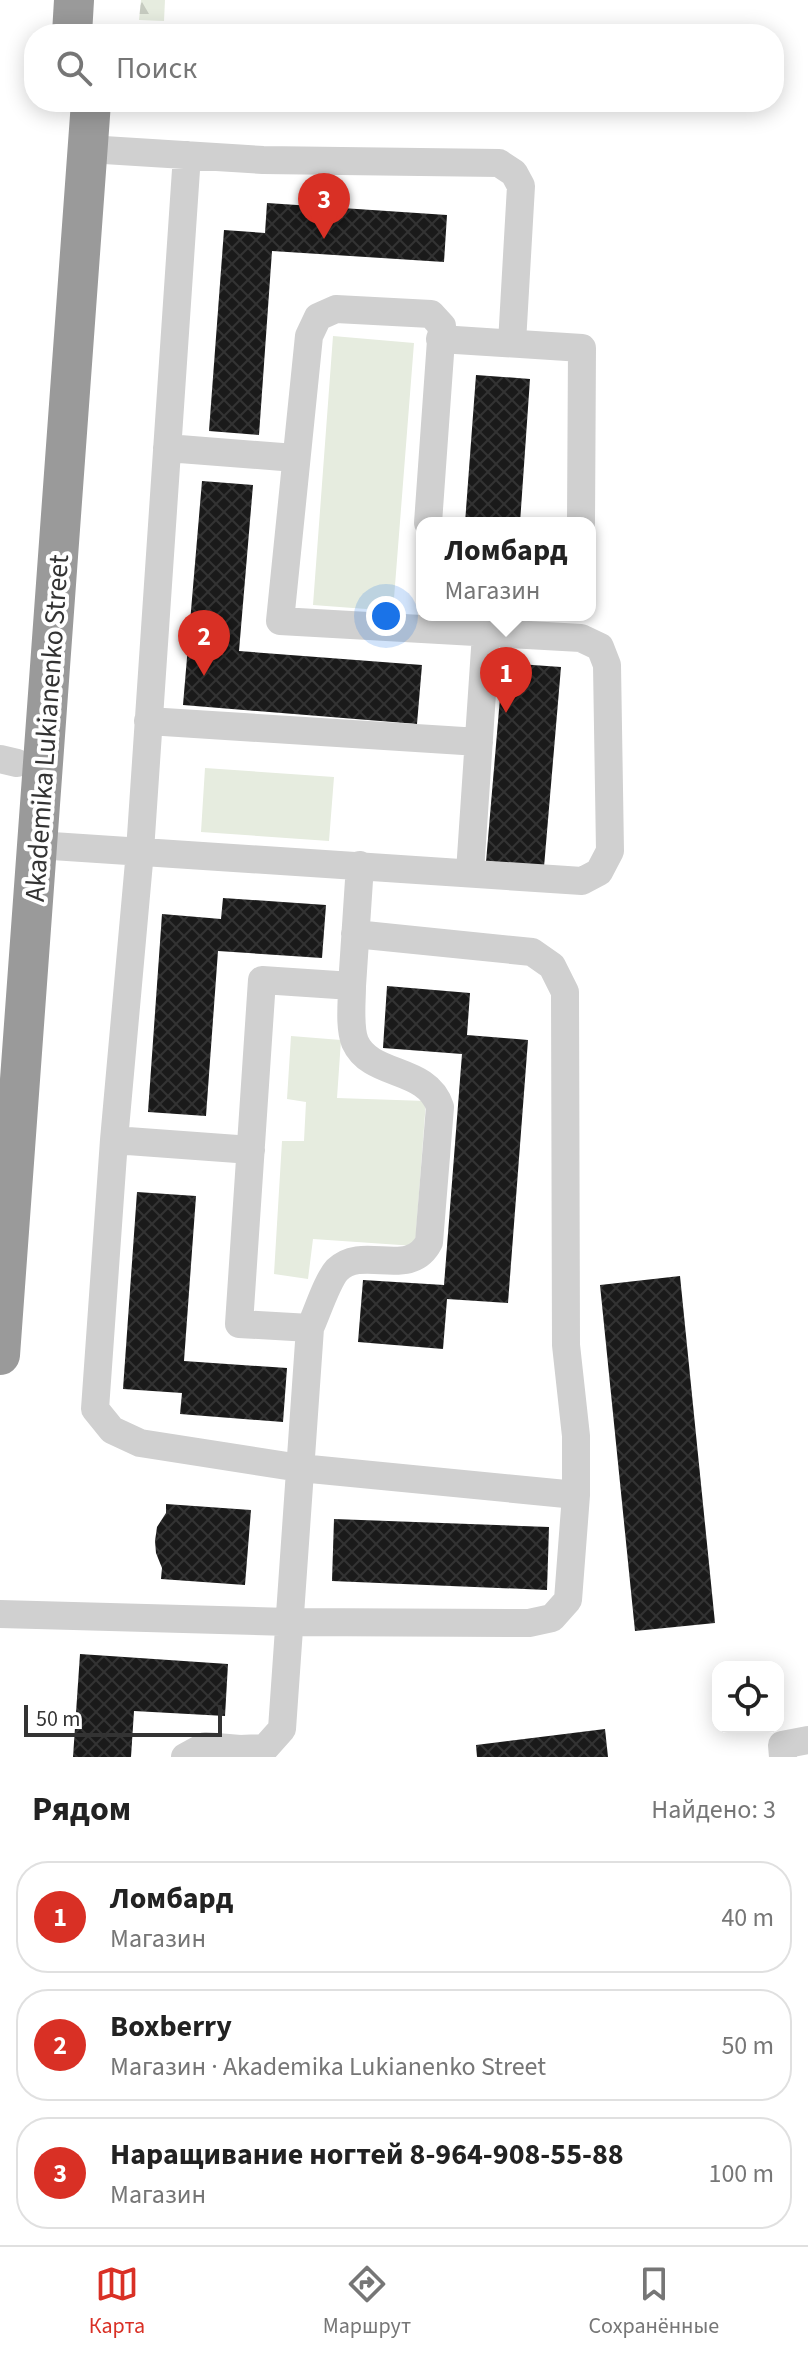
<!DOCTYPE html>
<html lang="ru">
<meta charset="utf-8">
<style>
:root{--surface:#fff;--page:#f2f2f2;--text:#222;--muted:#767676;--line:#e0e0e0;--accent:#d93025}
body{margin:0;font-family:"Source Sans 3",sans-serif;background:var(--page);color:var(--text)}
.controls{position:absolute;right:24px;bottom:24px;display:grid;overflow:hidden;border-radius:16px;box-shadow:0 4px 20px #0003}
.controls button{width:72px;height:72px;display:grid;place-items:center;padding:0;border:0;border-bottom:2px solid var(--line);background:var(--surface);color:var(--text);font:40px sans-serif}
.scale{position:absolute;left:24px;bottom:20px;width:198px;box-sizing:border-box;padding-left:8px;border:4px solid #333;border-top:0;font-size:22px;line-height:28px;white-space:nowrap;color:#333;-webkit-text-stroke:6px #fff;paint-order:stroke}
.you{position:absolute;left:386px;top:616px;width:28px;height:28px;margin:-20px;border:6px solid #fff;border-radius:50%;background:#1a73e8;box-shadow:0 0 0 12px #1a73e833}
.badge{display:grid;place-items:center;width:52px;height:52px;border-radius:50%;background:var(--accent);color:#fff;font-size:26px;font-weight:700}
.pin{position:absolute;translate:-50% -66px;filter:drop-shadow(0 2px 4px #0008)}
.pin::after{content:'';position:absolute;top:42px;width:28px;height:24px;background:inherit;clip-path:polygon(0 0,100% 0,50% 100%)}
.popup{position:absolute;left:416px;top:517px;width:180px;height:104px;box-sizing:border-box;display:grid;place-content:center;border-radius:16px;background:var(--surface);filter:drop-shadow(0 2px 6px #0005);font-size:26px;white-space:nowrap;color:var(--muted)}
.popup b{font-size:30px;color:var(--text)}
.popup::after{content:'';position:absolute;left:50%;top:100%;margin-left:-16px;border:16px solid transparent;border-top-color:var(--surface)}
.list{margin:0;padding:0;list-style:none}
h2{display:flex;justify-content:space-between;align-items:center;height:104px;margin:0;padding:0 32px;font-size:34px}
h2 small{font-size:26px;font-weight:400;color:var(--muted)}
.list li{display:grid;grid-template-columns:52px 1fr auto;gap:24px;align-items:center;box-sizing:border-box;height:112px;margin:0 16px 16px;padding:0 16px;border:2px solid var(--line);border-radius:32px}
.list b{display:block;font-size:30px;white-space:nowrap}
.list p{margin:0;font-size:26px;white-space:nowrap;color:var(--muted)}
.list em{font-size:26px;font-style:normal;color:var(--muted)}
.icon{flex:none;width:44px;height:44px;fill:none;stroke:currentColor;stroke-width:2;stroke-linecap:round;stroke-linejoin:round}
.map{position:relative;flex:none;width:808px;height:1757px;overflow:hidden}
.search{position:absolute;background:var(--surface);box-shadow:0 4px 20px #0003;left:24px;right:24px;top:24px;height:88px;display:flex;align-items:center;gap:20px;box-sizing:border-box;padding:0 28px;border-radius:32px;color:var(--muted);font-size:30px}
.sheet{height:488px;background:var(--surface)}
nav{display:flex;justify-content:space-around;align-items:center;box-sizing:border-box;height:112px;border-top:2px solid var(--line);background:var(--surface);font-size:22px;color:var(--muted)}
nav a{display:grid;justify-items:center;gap:4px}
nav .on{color:var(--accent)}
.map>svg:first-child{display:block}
.green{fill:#e6ecdf}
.forest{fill:url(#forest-firs)}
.building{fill:url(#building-cross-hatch)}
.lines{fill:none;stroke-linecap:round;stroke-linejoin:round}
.minor{stroke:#d0d0d0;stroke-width:28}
.highway{stroke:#9a9a9a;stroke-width:40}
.labels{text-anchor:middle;stroke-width:8;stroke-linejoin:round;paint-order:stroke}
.street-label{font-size:28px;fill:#333;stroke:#fff}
</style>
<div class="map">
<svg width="808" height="1757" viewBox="0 0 808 1757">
<defs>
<pattern id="forest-firs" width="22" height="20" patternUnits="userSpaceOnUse" patternTransform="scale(2)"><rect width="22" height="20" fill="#e6ecdf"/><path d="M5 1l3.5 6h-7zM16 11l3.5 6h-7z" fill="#c6cbc0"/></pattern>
<pattern id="building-cross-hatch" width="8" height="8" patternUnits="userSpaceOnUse" patternTransform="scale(2)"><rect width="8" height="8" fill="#1a1a1a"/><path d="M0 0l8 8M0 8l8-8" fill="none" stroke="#333"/></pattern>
</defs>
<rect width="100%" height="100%" fill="#fff"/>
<path class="green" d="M333 336 414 343 393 611 313 605Z
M205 768 334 777 329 841 201 832Z
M291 1036 341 1040 337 1098 426 1101 415 1246 313 1239 308 1279 274 1274 282 1141H304L306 1102 287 1099Z"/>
<path class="forest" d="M141 0H165L164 21 139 20Z"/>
<path class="building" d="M267 203 447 215 444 262 272 251 259 435 209 431 224 230 265 233Z
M476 375 530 379 520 523H465Z
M202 481 253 485 239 651 422 665 417 724 183 705Z
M503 663 561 667 544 867 486 862Z
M223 898 326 905 322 958 218 951 206 1116 148 1112 162 914 221 919Z
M387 986 470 993 467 1035 528 1040 508 1303 447 1299 443 1349 358 1342 363 1280 444 1285 462 1054 383 1048Z
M137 1192 196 1196 184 1361 287 1368 283 1422 180 1414 182 1393 123 1389Z
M680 1276 715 1623 635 1631 600 1285Z
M166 1504 251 1510 245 1585 161 1579 162 1568 156 1553 155 1541 157 1527 166 1513Z
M334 1519 549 1527 547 1590 332 1581Z
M80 1654 228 1664 225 1716 134 1711 131 1757H73Z
M605 1729 608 1757H477L476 1745Z"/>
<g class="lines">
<path class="minor" d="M88 149 263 160 499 163 514 173 521 186 512 343
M440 339 582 348 581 523
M167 448 295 458
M148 721 479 742
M0 759 17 763
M37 845 582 881 599 872 610 851 607 665 600 647 581 638 280 621 309 336 318 317 336 309 431 314 442 326 428 523
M470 872 486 634
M355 934 532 952 552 966 565 992 566 1345 576 1436V1495
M114 1140 251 1150
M310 1328 239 1324 262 980 352 986 360 865
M0 1614 289 1622 529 1623 552 1618 568 1600 576 1495 300 1468 140 1443 112 1430 95 1409 114 1140 140 851 187 155
M185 1757 205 1746 240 1749 265 1748 282 1729 310 1328C317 1313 327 1281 337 1270 363 1244 410 1280 429 1242L440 1107C427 1066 371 1078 355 1042 349 1027 352 1002 352 986
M783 1757 782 1745 808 1740"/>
<path class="highway" d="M72 34 74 0
M0 1355 91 102"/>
</g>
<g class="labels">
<g class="street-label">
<text transform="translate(46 728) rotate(-86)" y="10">Akademika Lukianenko Street</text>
</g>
</g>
</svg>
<div class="controls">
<button><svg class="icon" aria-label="locate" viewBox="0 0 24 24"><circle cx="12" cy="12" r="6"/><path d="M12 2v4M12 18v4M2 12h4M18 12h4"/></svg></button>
</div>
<div class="scale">50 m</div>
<div class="you"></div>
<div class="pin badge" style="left:506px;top:713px">1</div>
<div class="popup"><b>Ломбард</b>Магазин</div>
<div class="pin badge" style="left:204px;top:676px">2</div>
<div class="pin badge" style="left:324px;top:239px">3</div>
<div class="search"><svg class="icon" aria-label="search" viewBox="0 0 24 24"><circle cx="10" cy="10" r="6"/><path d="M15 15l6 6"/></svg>Поиск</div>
</div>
<section class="sheet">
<h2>Рядом<small>Найдено: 3</small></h2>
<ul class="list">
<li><span class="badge">1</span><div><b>Ломбард</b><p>Магазин</p></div><em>40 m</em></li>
<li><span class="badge">2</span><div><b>Boxberry</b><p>Магазин · Akademika Lukianenko Street</p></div><em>50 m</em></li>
<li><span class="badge">3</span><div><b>Наращивание ногтей 8-964-908-55-88</b><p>Магазин</p></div><em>100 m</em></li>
</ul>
</section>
<nav>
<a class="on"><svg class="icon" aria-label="map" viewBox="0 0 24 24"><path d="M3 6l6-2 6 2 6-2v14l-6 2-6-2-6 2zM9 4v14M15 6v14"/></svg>Карта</a>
<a><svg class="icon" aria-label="directions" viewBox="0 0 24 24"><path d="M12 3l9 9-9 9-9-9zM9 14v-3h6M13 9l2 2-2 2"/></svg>Маршрут</a>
<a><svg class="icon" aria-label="saved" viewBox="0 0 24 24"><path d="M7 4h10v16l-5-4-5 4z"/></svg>Сохранённые</a>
</nav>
